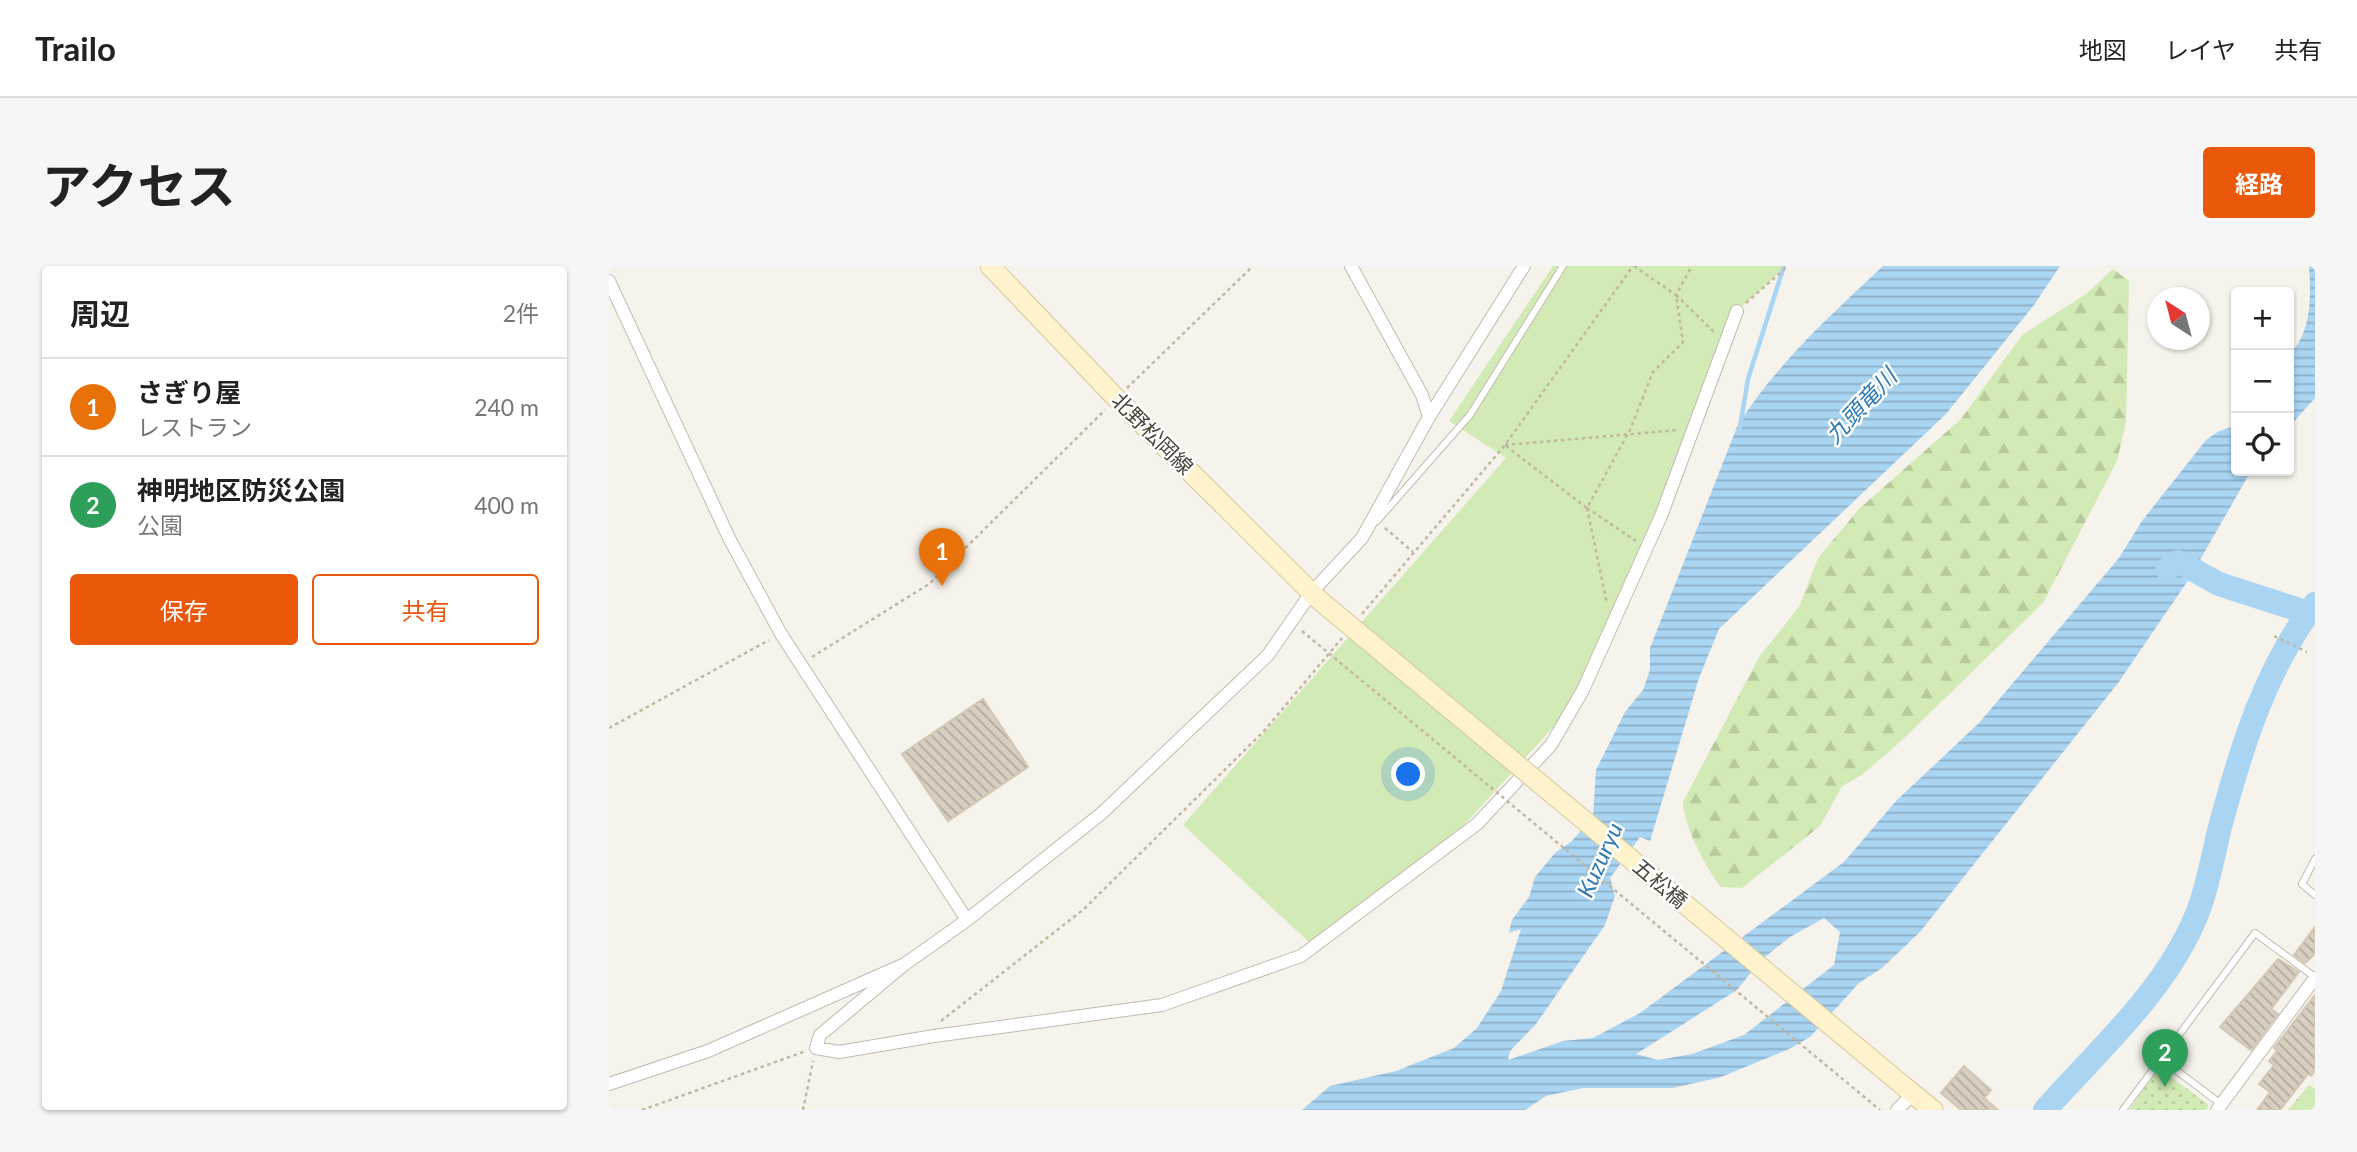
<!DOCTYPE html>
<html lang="ja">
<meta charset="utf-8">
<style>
:root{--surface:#fff;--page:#f6f6f6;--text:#222;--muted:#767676;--line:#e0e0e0;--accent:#ea580c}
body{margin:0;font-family:Lato,"Noto Sans JP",sans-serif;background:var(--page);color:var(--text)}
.controls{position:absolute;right:21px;top:21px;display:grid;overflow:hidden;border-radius:7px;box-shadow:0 2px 5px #0004}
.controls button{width:63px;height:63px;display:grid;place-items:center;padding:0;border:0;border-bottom:2px solid var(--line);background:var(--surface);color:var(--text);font:35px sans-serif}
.compass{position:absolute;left:1538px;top:21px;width:63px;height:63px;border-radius:50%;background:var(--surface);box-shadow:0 2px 5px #0004;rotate:324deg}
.you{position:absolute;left:800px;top:509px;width:24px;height:24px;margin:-18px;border:5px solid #fff;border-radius:50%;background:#1a73e8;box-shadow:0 0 0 10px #1a73e833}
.badge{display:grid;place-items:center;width:46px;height:46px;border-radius:50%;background:var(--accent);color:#fff;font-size:23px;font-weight:700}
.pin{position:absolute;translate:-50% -58px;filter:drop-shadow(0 2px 4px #0008)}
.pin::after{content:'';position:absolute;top:37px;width:24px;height:21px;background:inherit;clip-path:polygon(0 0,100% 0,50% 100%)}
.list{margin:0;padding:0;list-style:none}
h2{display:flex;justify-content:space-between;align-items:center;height:91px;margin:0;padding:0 28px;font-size:30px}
h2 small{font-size:23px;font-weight:400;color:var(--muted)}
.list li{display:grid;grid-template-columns:46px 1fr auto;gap:21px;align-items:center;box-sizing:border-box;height:98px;padding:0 28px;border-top:2px solid var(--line)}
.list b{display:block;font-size:26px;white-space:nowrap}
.list p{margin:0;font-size:23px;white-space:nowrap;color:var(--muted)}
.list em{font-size:23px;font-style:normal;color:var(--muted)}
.actions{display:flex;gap:14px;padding:21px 28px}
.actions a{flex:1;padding:16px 0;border:2px solid var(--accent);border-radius:7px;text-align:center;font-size:24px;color:var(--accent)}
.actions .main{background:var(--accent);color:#fff}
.icon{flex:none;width:38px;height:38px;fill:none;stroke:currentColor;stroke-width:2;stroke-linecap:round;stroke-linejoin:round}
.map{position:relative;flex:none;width:1706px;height:844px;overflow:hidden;border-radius:7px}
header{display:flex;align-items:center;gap:42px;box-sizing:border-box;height:98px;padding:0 35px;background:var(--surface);border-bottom:2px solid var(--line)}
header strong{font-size:33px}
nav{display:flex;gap:38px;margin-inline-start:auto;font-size:24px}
.intro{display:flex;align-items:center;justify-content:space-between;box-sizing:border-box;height:168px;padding:0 42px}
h1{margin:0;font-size:49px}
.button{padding:18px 32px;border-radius:7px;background:var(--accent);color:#fff;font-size:24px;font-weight:700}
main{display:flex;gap:42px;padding:0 42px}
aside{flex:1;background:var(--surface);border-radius:7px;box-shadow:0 2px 5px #0004}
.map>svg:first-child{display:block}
.grass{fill:#d2eab5}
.forest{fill:url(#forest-firs)}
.park{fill:url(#park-dots)}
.water{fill:url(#water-rules);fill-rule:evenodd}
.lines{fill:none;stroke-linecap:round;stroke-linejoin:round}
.stream{stroke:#a9d4f2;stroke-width:4.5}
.river{stroke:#a9d4f2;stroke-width:24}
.building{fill:url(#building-back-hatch);stroke:#d3c7b4;stroke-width:2}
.service-casing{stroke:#c2bbae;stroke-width:8}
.minor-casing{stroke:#c2bbae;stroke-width:14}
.secondary-casing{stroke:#d6c79b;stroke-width:21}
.path{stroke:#c4b79f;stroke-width:2.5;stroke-dasharray:3.5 3.5;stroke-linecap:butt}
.service{stroke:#fff;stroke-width:6}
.minor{stroke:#fff;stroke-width:12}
.secondary{stroke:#fff3cd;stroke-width:19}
.secondary-bridge-casing{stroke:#d6c79b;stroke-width:21;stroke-linecap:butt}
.path-bridge{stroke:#c4b79f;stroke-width:2.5;stroke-dasharray:3.5 3.5;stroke-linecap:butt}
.secondary-bridge{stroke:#fff3cd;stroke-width:19}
.labels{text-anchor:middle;stroke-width:5;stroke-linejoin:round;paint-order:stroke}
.street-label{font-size:21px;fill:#4b4439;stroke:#fff}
.water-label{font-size:23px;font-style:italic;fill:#2e7ab2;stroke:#fff}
</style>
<header>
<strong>Trailo</strong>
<nav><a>地図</a><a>レイヤ</a><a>共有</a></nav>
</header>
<div class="intro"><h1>アクセス</h1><a class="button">経路</a></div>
<main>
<aside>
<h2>周辺<small>2件</small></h2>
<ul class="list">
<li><span class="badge" style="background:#e8710a">1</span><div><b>さぎり屋</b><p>レストラン</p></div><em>240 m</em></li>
<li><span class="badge" style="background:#2e9e5b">2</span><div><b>神明地区防災公園</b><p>公園</p></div><em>400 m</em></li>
</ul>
<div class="actions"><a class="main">保存</a><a>共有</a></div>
</aside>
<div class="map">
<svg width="1706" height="844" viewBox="0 0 1706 844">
<defs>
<pattern id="forest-firs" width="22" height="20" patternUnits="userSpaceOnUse" patternTransform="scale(1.75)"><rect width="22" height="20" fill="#d2eab5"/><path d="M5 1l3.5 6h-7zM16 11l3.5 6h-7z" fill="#b6ca9c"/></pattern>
<pattern id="park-dots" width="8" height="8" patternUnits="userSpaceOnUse" patternTransform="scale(1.75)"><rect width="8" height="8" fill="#d2eab5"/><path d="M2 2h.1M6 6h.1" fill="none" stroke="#b6ca9c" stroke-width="1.8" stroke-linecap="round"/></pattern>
<pattern id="water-rules" width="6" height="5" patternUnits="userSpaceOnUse" patternTransform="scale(1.75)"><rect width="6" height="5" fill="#a9d4f2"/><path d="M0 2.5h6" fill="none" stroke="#8caec5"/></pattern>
<pattern id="building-back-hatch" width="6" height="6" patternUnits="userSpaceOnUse" patternTransform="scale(1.75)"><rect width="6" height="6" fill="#d8cfc1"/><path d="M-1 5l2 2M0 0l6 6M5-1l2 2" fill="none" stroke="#b1aa9e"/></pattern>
</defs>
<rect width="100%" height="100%" fill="#f6f3ec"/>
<path class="grass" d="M944 0H1177L1128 45 969 434 857 557 704 680 574 559 897 192 840 155Z"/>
<path class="forest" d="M1504 3 1520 15 1517 156 1508 195 1434 337 1291 476 1253 509 1233 520 1211 560 1133 622 1112 621C1097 603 1075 560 1074 536L1150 391 1190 341 1209 292 1250 243 1352 153 1413 69 1477 28Z
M1700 819 1706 823V844H1679Z"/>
<path class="park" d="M1550 802 1600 839 1597 844H1520Z"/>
<path class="water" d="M1274 0H1451L1425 39 1337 148 1110 363 1090 412 1041 575 1031 571 1001 612 1006 630 996 659 927 758 901 785 899 794 954 775 984 772 1031 747 1235 596 1287 535 1370 457 1510 292 1533 255 1597 174 1610 165 1623 161 1627 145V205H1642L1580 313 1509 417 1311 666 1273 702 1250 717 1201 771 1180 783 1112 811 1064 822H974L937 830 916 844H693L721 820 787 805 845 782 868 762 892 725 912 663 900 667 903 654 920 631 926 611 946 587 962 576 984 551 987 504 1016 446 1034 424 1041 404V382L1128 161C1167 98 1220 51 1274 0ZM1215 652 1231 666 1225 699 1135 769 1083 788 1049 794 1027 788 1128 724 1152 694 1181 671Z
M1700 0H1706V132L1680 161V89C1703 66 1702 32 1700 0Z"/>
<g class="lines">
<path class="stream" d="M1131 161 1139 113 1175 0"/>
<path class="river" d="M1558 303 1570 296 1610 318 1699 347
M1436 844C1490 783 1557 725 1588 648 1599 621 1604 589 1611 561 1632 483 1656 403 1706 338"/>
</g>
<path class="building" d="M374 433 419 501 339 555 293 488Z
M1706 661V688L1696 697 1685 689Z
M1669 693 1690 706 1662 743 1669 748 1642 784 1611 761Z
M1706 729V805L1702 810 1699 808 1671 844H1648L1661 826 1650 818 1665 799 1660 795 1668 785 1665 782Z
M1355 800 1382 824 1375 832 1389 844H1352L1332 827Z"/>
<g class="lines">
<defs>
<path id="service" d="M768 255 861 149 954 0
M1706 593 1693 618 1706 629
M1551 792 1612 838
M1514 844 1646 667 1706 711"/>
<path id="minor" d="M0 15 120 272 172 368 358 654
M820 151 915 0
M296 698 211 769 207 782 230 786 325 770 553 739 692 690 868 558 942 479 974 424 1052 250 1128 45
M0 818 99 785 296 698 358 654 493 547 659 389 702 327 753 272 820 151 813 129 742 0
M1288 844 1304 828
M1608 844 1706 712"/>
<path id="secondary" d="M381 0 507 132 709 333
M1297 822 1324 844"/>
</defs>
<use href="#service" class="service-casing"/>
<use href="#minor" class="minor-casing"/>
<use href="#secondary" class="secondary-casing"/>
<path class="path" d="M1025 0 1067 29 1083 0
M1067 29 1107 68
M1137 37 1179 0
M518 122 644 0
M896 179 1070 164
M897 180 978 242 1021 164 1044 106 1074 76 1067 29
M978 242 998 338
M978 242 1027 275
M776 262 804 286
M753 348 896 179 1024 0
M1665 370 1698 386
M203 391 320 318 496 144
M0 462 160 374
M332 755 475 643 655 465 733 372
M33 844 197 785
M194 844 204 795"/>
<use href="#service" class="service"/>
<use href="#minor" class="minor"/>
<use href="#secondary" class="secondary"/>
<defs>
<path id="secondary-bridge" d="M709 333 1297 822"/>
</defs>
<use href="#secondary-bridge" class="secondary-bridge-casing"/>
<path class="path-bridge" d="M693 365 1271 844"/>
<use href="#secondary-bridge" class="secondary-bridge"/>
</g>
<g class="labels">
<g class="street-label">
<text transform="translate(543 168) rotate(45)" y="7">北野松岡線</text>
<text transform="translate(1051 618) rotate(40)" y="7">五松橋</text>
</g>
<g class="water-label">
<text transform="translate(1252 140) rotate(-47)" y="8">九頭竜川</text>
<text transform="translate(991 594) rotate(-66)" y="8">Kuzuryu</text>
</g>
</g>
</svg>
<div class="controls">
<button>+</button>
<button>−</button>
<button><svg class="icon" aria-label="locate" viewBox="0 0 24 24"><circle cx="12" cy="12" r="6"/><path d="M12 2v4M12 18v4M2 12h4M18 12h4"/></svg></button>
</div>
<svg class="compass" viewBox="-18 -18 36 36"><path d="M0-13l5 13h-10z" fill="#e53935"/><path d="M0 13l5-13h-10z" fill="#767676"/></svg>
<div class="you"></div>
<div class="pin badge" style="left:333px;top:320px;background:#e8710a">1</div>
<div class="pin badge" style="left:1556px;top:821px;background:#2e9e5b">2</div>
</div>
</main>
